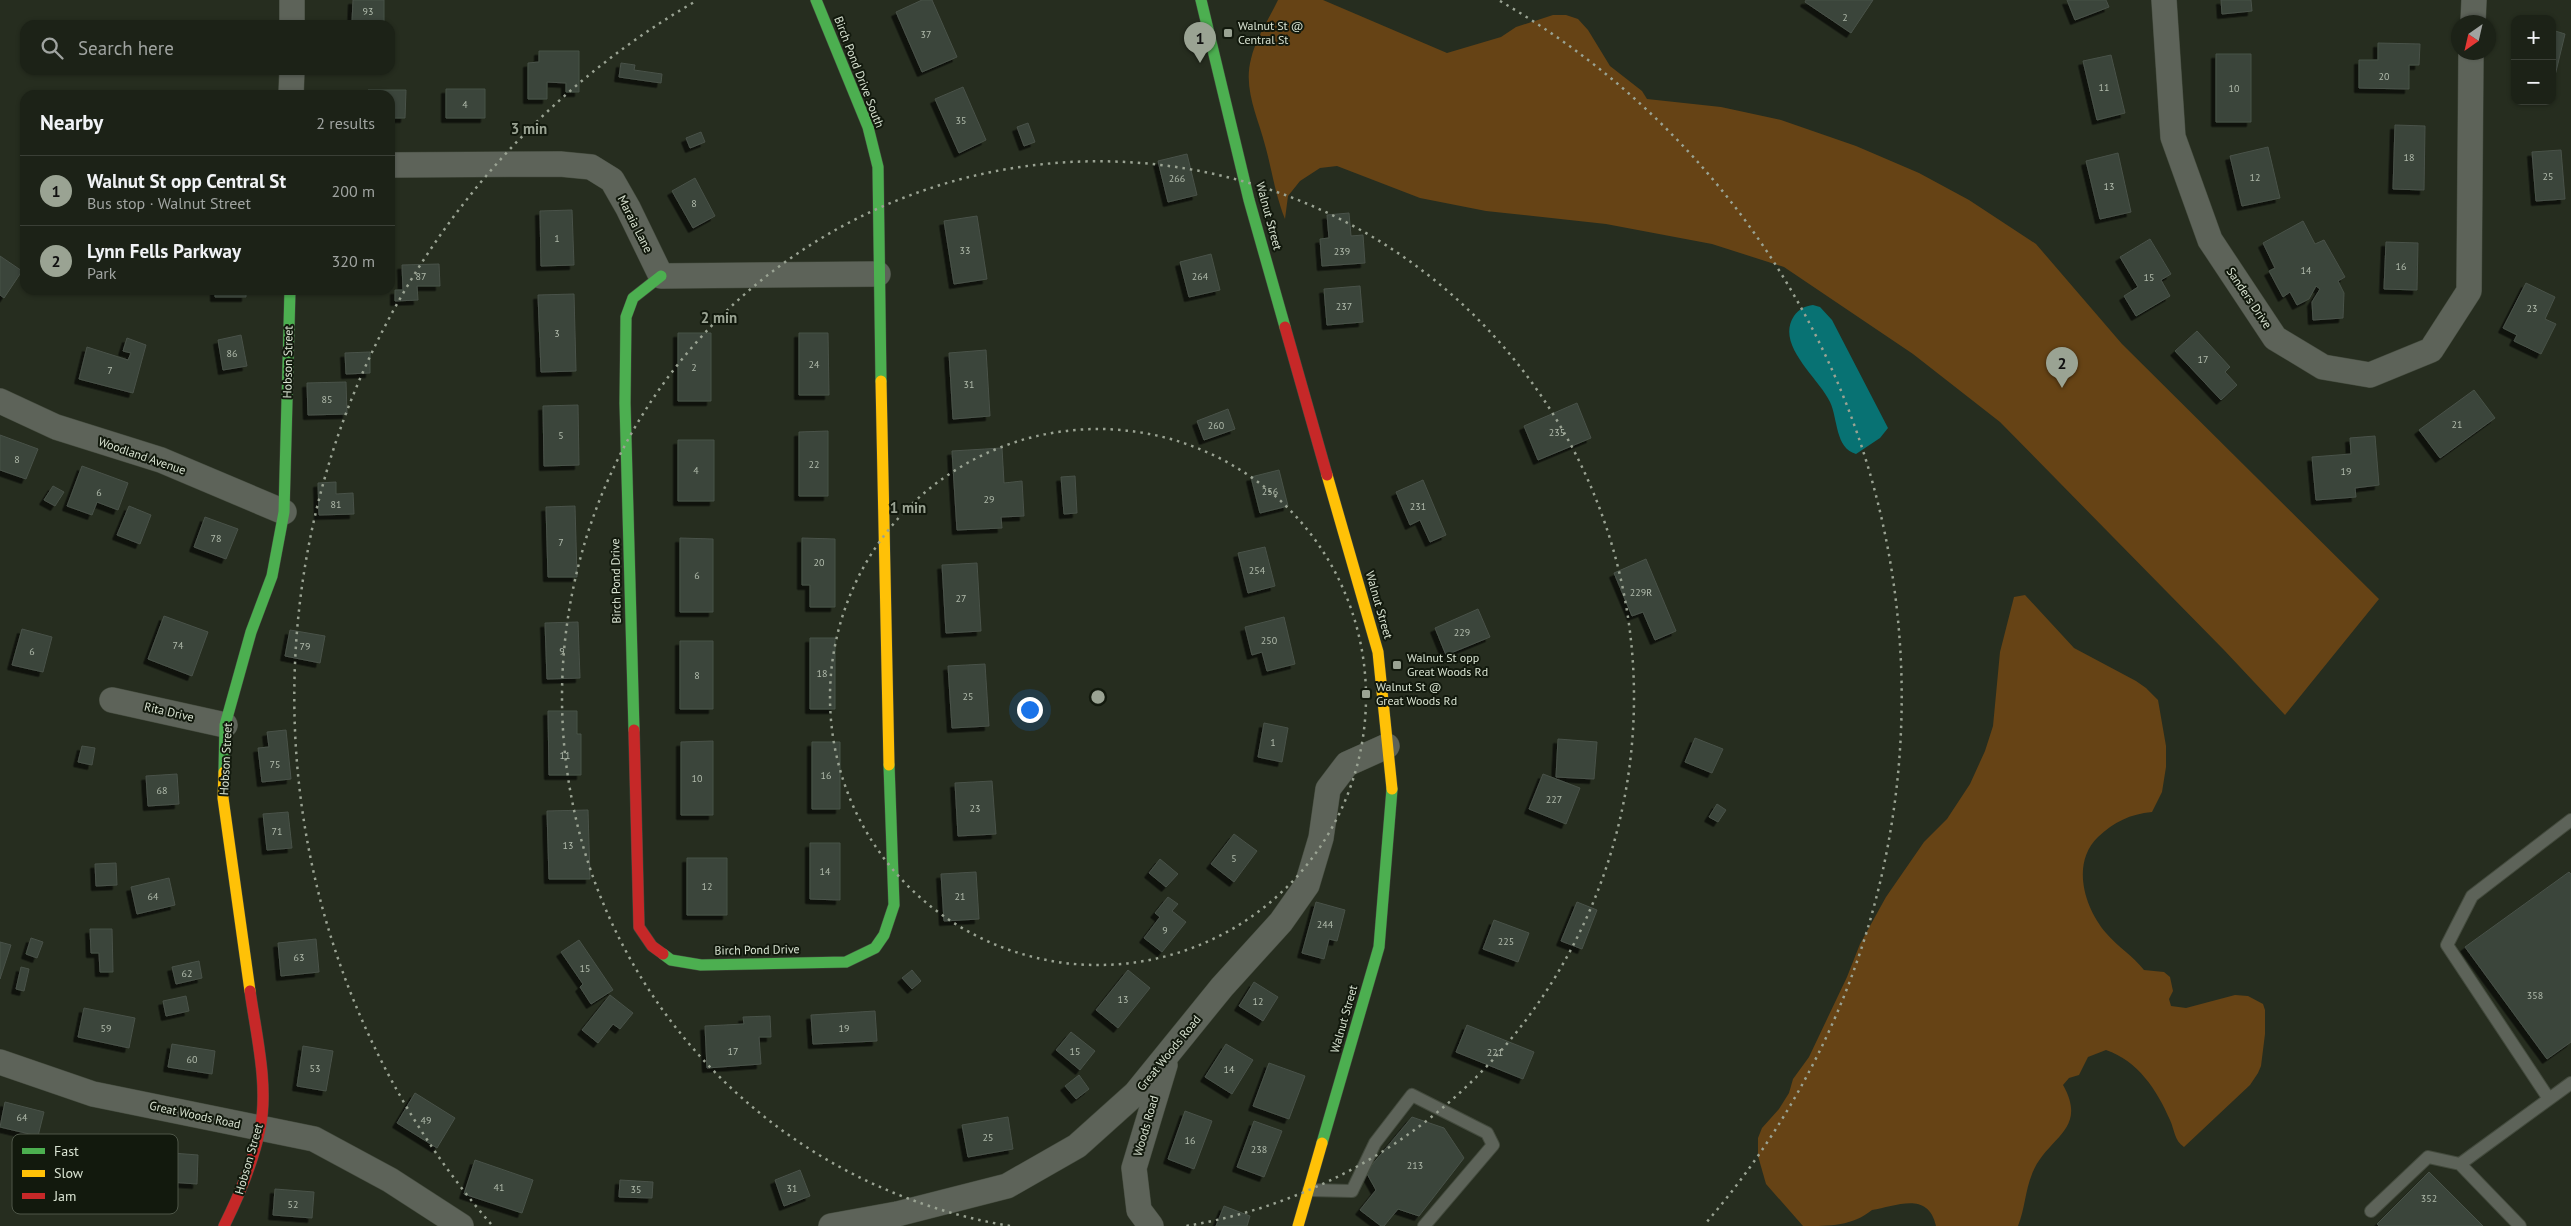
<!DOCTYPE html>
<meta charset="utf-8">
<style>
:root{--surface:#1c2217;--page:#252a20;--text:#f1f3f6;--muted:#a0a4a1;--line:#3a3f36;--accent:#9aa393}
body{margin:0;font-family:"PT Sans",sans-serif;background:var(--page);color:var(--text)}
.controls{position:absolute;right:15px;top:15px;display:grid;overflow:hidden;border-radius:10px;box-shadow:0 1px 4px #0004}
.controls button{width:45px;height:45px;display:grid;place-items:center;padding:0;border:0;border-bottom:1px solid var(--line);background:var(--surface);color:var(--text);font:25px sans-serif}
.compass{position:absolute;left:2451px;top:15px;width:45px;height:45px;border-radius:50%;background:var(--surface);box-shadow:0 1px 4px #0004;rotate:214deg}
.you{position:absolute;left:1029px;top:709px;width:18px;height:18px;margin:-12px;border:4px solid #fff;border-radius:50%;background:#1a73e8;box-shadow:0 0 0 8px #1a73e833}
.badge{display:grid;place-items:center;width:32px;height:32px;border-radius:50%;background:var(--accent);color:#111;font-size:16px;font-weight:700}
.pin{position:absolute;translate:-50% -41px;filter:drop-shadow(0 1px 2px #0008)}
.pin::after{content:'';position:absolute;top:26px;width:18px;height:15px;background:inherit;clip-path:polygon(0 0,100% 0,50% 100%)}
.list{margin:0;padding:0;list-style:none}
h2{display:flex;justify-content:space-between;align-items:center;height:65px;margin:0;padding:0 20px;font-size:21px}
h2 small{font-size:16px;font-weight:400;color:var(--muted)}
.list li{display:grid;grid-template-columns:32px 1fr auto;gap:15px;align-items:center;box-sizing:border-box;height:70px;padding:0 20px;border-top:1px solid var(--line)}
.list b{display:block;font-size:19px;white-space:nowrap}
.list p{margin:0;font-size:16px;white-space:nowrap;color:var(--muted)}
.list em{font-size:16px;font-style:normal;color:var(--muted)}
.icon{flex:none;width:28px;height:28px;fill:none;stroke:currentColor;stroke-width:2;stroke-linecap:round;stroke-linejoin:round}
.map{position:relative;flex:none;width:2571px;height:1226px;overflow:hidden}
.search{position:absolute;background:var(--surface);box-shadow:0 1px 4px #0004;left:20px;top:20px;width:375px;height:55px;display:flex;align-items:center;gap:12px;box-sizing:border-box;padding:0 18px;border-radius:15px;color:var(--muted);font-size:19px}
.panel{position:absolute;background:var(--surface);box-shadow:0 1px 4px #0004;left:20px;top:90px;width:375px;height:205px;border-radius:15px}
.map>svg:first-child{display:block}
.green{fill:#664315}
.water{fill:#087273}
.building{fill:#3a443a;stroke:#495249;filter:url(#shadow)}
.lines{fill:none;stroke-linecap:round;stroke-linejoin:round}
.lane-casing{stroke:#434a3d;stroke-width:14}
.street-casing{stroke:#434a3d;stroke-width:26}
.fast-casing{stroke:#434a3d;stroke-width:12}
.slow-casing{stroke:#434a3d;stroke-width:12}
.jam-casing{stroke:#434a3d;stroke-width:12}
.lane{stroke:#5d6359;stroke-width:12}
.street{stroke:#5d6359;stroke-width:25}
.fast{stroke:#4caf50;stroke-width:11}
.slow{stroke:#ffc107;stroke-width:11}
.jam{stroke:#c62828;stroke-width:11}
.ring{fill:none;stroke:#9aa393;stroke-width:2.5;stroke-dasharray:2.5 5}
.poi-dot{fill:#9aa393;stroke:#12190d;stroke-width:2}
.labels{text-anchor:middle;stroke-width:4;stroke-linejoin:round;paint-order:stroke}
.number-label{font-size:10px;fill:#b1bbac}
.poi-label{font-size:12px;fill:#d9e3d2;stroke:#12190d;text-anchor:start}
.street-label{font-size:12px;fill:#d9e3d2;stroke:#12190d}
.key{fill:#12190d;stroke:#4e5648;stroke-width:1}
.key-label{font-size:14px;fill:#d9e3d2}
.centre{fill:#9aa393;stroke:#12190d;stroke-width:2.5}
.ring-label{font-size:15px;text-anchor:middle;font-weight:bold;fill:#9aa393;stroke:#12190d;stroke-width:4;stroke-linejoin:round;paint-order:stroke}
</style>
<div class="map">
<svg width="2571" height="1226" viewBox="0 0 2571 1226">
<defs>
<filter id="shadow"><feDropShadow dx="-4.5" dy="4.5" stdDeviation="0" flood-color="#0009"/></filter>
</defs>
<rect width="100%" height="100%" fill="#262d1f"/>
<path class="green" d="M1278 0H1323L1447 53 1501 37 1516 27 1553 15H1566L1578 19 1588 30 1610 66 1642 91 1647 99 1721 107 1781 120 1856 146 1919 173 1969 200 2036 244 2122 344 2379 599 2285 715 2224 650 2000 422 1913 354 1784 267 1712 244 1606 224 1486 211 1420 198 1337 166 1320 168 1300 181 1288 196 1285 219C1275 194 1272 170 1265 145 1258 117 1243 89 1251 59 1256 38 1269 19 1278 0Z
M2025 595 2074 648 2136 681 2146 688 2158 700 2166 746V767L2162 792 2152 812C2130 814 2114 822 2098 837 2071 863 2084 907 2106 933 2118 947 2133 956 2144 970L2164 972 2170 977 2173 991 2169 999 2171 1006 2186 1008 2235 995 2248 996 2263 1004 2265 1010V1034L2261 1066 2258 1073 2250 1085 2184 1147C2174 1140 2175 1131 2170 1120 2157 1090 2138 1061 2106 1050L2088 1057 2079 1075 2069 1078 2063 1085C2089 1131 2046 1137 2032 1174 2025 1191 2025 1209 2018 1226H1936C1928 1190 1895 1207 1872 1210 1852 1226 1831 1226 1803 1226L1766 1184 1758 1156V1138L1762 1128 1779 1109 1789 1093 1793 1079 1809 1057 1847 977 1860 944 1886 897 1924 842 1947 819 1970 784 1985 751 1993 726 2000 652 2014 597Z"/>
<path class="water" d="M1813 305 1820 307 1832 320 1888 428 1880 438 1856 454C1835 448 1838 419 1830 402 1818 377 1775 345 1794 316 1799 309 1805 306 1813 305Z"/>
<path class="building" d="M353 0H384V22H352Z
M922 0H932L957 57 922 72 896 12Z
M1806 0H1873L1851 33 1805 2Z
M2067 0H2106L2109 7 2075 20Z
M2221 0H2251L2252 11 2222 14Z
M2552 30 2565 34 2553 84H2552Z
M2378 43 2420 44 2419 65H2409V89L2359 88V60H2378Z
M539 51H579V92H566V83L547 82V99H528V63L539 62Z
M2216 54H2251V122H2216Z
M2111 55 2125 113 2097 120 2083 61Z
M621 63 635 65 634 70 662 74 661 83 619 77Z
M963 87 986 140 959 153 935 99Z
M446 89H485V118H446Z
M368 90H406L405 118H392L390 95H368Z
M1028 123 1035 142 1024 146 1017 127Z
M2395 125 2425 126 2424 190 2393 189Z
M701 132 705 142 690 148 686 138Z
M2268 147 2280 198 2242 206 2230 156Z
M2561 150 2565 199 2536 201 2532 152Z
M2118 153 2131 212 2100 219 2086 161Z
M1187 154 1197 195 1168 202 1158 161Z
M695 178 715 216 693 228 672 191Z
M572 210 574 265 541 266 540 211Z
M1349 213 1351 236 1363 235 1365 263 1322 266 1320 239 1329 238 1327 215Z
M977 216 987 279 954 284 944 221Z
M2303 221 2315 244 2324 240 2345 277 2338 281 2344 293 2343 318 2313 320 2312 302 2320 289 2316 286 2309 299 2297 305 2290 292 2283 297 2269 271 2275 268 2263 243Z
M2150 239 2171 274 2161 280 2170 296 2136 316 2124 296 2138 287 2120 257Z
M2386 242 2418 243 2417 290 2384 289Z
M1211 254 1220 290 1189 297 1180 262Z
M0 256 22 271 4 298 0 295Z
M439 264 440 286H417L418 300 395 301V290H403L402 265Z
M2526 283 2555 297 2545 319 2556 324 2541 354 2514 341 2517 335 2503 328Z
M1360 286 1363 322 1327 325 1324 289Z
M215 290H246V297H215Z
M574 294 576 371 541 372 538 295Z
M2197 331 2230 367 2225 372 2237 385 2221 400 2175 351Z
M678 333H711V401H678Z
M799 333H828L829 395H799Z
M241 335 247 366 223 370 218 340Z
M127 338 146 345 133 393 79 379 87 347 128 360 131 353 123 351Z
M986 350 990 416 953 419 949 353Z
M370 352V373L346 374 345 353Z
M346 382 347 414 308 415 307 383Z
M2474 390 2495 418 2440 458 2419 430Z
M1577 403 1591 438 1538 460 1524 426Z
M578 405 579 465 544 466 543 406Z
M1228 409 1235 429 1204 440 1197 421Z
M828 431V496H799V432Z
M0 435 38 449 26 479 0 470Z
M2375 436 2379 485 2355 488 2356 497 2316 500 2312 457 2351 454 2350 438Z
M678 440H714V501H678Z
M1002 448 1004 483 1022 481 1024 516 1001 517 1002 528 957 530 952 451Z
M82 466 128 483 118 510 97 502 92 515 67 506Z
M1279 470 1288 506 1260 513 1251 477Z
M1075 476 1077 513 1064 514 1061 477Z
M1423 480 1446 535 1430 542 1420 520 1410 525 1396 492Z
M336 482V494L353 493 354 514 319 515 318 483Z
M53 486 64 492 55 506 44 500Z
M129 506 151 515 140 544 117 535Z
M575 506 577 577H548L546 507Z
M205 517 238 529 226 559 194 547Z
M680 538 713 539V612H680Z
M802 538 835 539V607H810V585H802Z
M1265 547 1275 586 1248 593 1238 553Z
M1646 559 1676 631 1655 640 1643 612 1632 616 1614 573Z
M977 563 981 631 946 633 942 565Z
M1478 609 1490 637 1446 655 1435 628Z
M164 616 208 632 192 676 148 659Z
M1284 617 1295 664 1267 671 1262 652 1252 655 1245 627Z
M578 622 580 678 547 679 545 623Z
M22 629 52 637 43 672 12 665Z
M290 630 325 636 320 663 285 656Z
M810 638H835V709H810Z
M680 641H713V709H680Z
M985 664 989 726 952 728 948 666Z
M548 711H577V734H581V775H549Z
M1264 723 1288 728 1282 762 1258 757Z
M286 730 291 779 262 782 258 748 269 747 267 732Z
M1695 738 1723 749 1712 773 1685 762Z
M1558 739 1597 742 1594 779 1556 777Z
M713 741V815H681V742Z
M812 742H840V809H812Z
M82 746 95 748 92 765 78 762Z
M177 774 179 804 148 806 146 776Z
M1543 774 1580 788 1566 824 1529 809Z
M992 781 996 834 958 836 955 783Z
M1717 804 1726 810 1718 822 1709 817Z
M588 810 590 879H549L547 811Z
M288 812 292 848 267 850 263 814Z
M1234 834 1257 851 1234 882 1211 864Z
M810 843H840V900L810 899Z
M687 858H727V915H687Z
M1160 859 1178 874 1166 887 1149 873Z
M116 863 117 885 96 886 95 864Z
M976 872 979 919 944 921 941 874Z
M2569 872 2571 874V1042L2547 1059 2465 947Z
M169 878 175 905 137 914 131 887Z
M1168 897 1178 904 1172 911 1186 922 1162 952 1144 938 1160 917 1155 913Z
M1316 902 1345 910 1337 941 1329 939 1324 959 1302 953Z
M1577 902 1597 910 1582 949 1561 941Z
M1494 920 1529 933 1518 962 1483 949Z
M90 929H112L113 972H100L99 953H91Z
M31 938 43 942 37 958 26 954Z
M316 939 319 972 281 976 278 943Z
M579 940 613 990 591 1004 580 987 583 984 561 952Z
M0 942 11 945 0 979Z
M199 961 202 978 176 984 172 967Z
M21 967 29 969 24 991 16 989Z
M912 970 921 981 912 989 902 978Z
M1128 970 1150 988 1118 1028 1096 1010Z
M1254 982 1278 997 1263 1021 1239 1006Z
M610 995 633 1013 620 1029 613 1024 598 1043 582 1030Z
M186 996 189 1011 166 1016 163 1001Z
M84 1008 135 1018 129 1048 78 1037Z
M875 1011 877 1041 813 1044 811 1015Z
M770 1016 771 1037H759L761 1064 707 1068 705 1026 744 1024 743 1017Z
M1467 1025 1534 1052 1523 1079 1456 1052Z
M1071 1032 1095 1051 1080 1070 1056 1050Z
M172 1044 215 1051 212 1074 168 1067Z
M1226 1044 1253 1060 1232 1094 1205 1077Z
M303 1046 333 1051 326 1091 297 1086Z
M1269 1063 1305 1076 1289 1119 1253 1106Z
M1079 1075 1089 1089 1076 1099 1065 1086Z
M415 1093 455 1118 437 1148 397 1123Z
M5 1102 44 1112 38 1136 0 1127Z
M1185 1111 1212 1121 1194 1169 1168 1159Z
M1008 1117 1013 1149 968 1157 962 1125Z
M1412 1117 1444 1128 1464 1158 1419 1216 1398 1209 1384 1226H1381L1360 1210 1376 1190 1366 1172Z
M1254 1121 1282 1131 1264 1177 1237 1167Z
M172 1153 198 1155 197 1184 170 1182Z
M475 1160 533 1180 522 1213 464 1194Z
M800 1170 810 1196 784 1206 775 1180Z
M2429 1172 2483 1226H2379L2377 1224Z
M620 1180 653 1182 652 1198 619 1197Z
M275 1189 314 1192 312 1218 273 1215Z
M1224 1206 1250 1216 1247 1226H1216Z"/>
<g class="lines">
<defs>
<path id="lane" d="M2549 1099 2447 945 2472 896 2571 820
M2460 1164 2571 1083
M1309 1190 1352 1191 1375 1143 1412 1095 1487 1133 1493 1145 1424 1226
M2371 1211 2428 1157 2460 1164 2520 1226"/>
<path id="street" d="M2164 0 2173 137 2210 240 2275 338 2323 367 2370 375 2431 350 2469 291 2471 52
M2473 22 2474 0
M292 25V0
M291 95 292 70
M390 165 560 164 591 167 612 180 628 208 661 276 878 274
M0 401 56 427 161 460 284 512
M112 700 225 725
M0 1062 93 1094 314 1139 390 1180 461 1226
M831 1226 897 1214 1007 1186 1077 1146 1136 1093 1222 987 1281 922 1307 885 1321 838 1328 789 1347 764 1387 746
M1151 1226 1139 1210 1134 1168 1165 1065"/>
<path id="fast" d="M816 0 868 127 878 167 881 381
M1201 0 1249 200 1285 327
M634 730 625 403 626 317 633 298 661 276
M224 772 225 725 251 632 272 576 284 512 290 290
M663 954 671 960 701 965 846 962 875 948 884 935 894 905 889 765
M1322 1143 1379 947 1392 789"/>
<path id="slow" d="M881 381 889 765
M1327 475 1378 652 1392 789
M224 772 223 798 250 991
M1298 1226 1322 1143"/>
<path id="jam" d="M1285 327 1327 475
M634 730 639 927 652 946 663 954
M224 1226C239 1196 253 1162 260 1129 269 1086 256 1034 250 991"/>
</defs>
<use href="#lane" class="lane-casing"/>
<use href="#street" class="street-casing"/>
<use href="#fast" class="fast-casing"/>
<use href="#slow" class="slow-casing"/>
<use href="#jam" class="jam-casing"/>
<use href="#lane" class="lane"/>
<use href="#street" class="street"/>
<use href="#fast" class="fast"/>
<use href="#slow" class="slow"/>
<use href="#jam" class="jam"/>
</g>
<g class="ring">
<circle cx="1098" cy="697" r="268"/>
<path d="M1010 1226A536 536 0 1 1 1186 1226"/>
<path d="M491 1224A804 804 0 0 1 696 1M1500 1A804 804 0 0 1 1705 1224"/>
</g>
<g class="poi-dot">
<rect x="1223" y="28" width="10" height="10" rx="2.5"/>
<rect x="1392" y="660" width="10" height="10" rx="2.5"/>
<rect x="1361" y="689" width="10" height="10" rx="2.5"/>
</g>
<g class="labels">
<g class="number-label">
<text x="368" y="15">93</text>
<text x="1845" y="21">2</text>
<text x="926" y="38">37</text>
<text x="2384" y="80">20</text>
<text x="2104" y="91">11</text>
<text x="2234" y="92">10</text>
<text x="465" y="108">4</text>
<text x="961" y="124">35</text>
<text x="2409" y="161">18</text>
<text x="2548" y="180">25</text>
<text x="2255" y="181">12</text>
<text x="1177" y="182">266</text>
<text x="2109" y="190">13</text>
<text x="694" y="207">8</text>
<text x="557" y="242">1</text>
<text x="965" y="254">33</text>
<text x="1342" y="255">239</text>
<text x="2401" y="270">16</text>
<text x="2306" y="274">14</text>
<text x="421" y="280">87</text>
<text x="1200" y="280">264</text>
<text x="2149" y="281">15</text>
<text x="1344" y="310">237</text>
<text x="2532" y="312">23</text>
<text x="557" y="337">3</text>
<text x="232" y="357">86</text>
<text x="2203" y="363">17</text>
<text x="814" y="368">24</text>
<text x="694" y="371">2</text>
<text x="110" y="374">7</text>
<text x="969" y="388">31</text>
<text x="327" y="403">85</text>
<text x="2457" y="428">21</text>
<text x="1216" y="429">260</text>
<text x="1557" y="436">235</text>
<text x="561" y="439">5</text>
<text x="17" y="463">8</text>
<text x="814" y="468">22</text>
<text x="696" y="474">4</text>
<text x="2346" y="475">19</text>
<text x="1270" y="495">256</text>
<text x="99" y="496">6</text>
<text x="989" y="503">29</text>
<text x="336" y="508">81</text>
<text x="1418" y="510">231</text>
<text x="216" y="542">78</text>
<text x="561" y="546">7</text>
<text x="819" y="566">20</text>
<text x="1257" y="574">254</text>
<text x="697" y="579">6</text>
<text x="1641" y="596">229R</text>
<text x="961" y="602">27</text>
<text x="1462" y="636">229</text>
<text x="1269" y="644">250</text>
<text x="178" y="649">74</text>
<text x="305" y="650">79</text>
<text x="32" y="655">6</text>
<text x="562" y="655">9</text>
<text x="822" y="677">18</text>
<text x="697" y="679">8</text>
<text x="968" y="700">25</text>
<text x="1273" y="746">1</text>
<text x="565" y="759">11</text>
<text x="275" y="768">75</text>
<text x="826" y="779">16</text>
<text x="697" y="782">10</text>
<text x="162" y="794">68</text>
<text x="1554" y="803">227</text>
<text x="975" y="812">23</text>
<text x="277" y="835">71</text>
<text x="568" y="849">13</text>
<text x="1234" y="862">5</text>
<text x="825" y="875">14</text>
<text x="707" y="890">12</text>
<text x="153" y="900">64</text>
<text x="960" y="900">21</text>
<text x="1325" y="928">244</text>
<text x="1165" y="934">9</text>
<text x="1506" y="945">225</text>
<text x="299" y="961">63</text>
<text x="585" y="972">15</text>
<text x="187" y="977">62</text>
<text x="2535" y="999">358</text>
<text x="1123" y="1003">13</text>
<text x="1258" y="1005">12</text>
<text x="106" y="1032">59</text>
<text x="844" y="1032">19</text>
<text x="733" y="1055">17</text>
<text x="1075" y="1055">15</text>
<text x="1495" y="1056">221</text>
<text x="192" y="1063">60</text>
<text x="315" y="1072">53</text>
<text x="1229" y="1073">14</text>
<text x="22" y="1121">64</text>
<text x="426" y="1124">49</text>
<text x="988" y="1141">25</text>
<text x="1190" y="1144">16</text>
<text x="1259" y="1153">238</text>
<text x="1415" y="1169">213</text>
<text x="499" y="1191">41</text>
<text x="792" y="1192">31</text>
<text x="636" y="1193">35</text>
<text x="2429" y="1202">352</text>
<text x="293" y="1208">52</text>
</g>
<g class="poi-label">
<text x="1238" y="30">Walnut St @<tspan x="1238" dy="14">Central St</tspan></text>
<text x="1407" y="662">Walnut St opp<tspan x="1407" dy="14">Great Woods Rd</tspan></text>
<text x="1376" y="691">Walnut St @<tspan x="1376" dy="14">Great Woods Rd</tspan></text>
</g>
<g class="street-label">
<text transform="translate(859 72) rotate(69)" y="4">Birch Pond Drive South</text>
<text transform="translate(1269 216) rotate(75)" y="4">Walnut Street</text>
<text transform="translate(635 224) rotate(63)" y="4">Maraia Lane</text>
<text transform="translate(2249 298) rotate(56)" y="4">Sanders Drive</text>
<text transform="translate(288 362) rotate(-89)" y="4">Hobson Street</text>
<text transform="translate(142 456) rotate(19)" y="4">Woodland Avenue</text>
<text transform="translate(616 581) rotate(-91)" y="4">Birch Pond Drive</text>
<text transform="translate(1379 605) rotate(74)" y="4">Walnut Street</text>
<text transform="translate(169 712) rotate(13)" y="4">Rita Drive</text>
<text transform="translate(226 759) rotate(-87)" y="4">Hobson Street</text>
<text transform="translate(757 950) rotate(-1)" y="4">Birch Pond Drive</text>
<text transform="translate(1344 1019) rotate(-74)" y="4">Walnut Street</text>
<text transform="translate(1169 1053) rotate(-51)" y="4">Great Woods Road</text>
<text transform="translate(195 1115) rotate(12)" y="4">Great Woods Road</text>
<text transform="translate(1146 1126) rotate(-74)" y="4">Woods Road</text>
<text transform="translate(249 1159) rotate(-74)" y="4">Hobson Street</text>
</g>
</g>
<rect x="12" y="1134" width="166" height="80" rx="8" class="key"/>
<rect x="22" y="1148" width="23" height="6" fill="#4caf50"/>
<rect x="22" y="1170" width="23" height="7" fill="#ffc107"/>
<rect x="22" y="1193" width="23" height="6" fill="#c62828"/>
<g class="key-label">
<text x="54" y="1156">Fast</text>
<text x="54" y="1178">Slow</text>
<text x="54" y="1201">Jam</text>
</g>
<circle cx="1098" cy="697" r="8" class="centre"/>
<g class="ring-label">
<text x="529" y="134">3 min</text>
<text x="719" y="323">2 min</text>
<text x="908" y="513">1 min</text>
</g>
</svg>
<div class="controls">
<button>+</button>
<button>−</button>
</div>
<svg class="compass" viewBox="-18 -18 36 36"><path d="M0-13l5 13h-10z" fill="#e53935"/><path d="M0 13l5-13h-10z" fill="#a0a4a1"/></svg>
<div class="you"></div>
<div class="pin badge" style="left:1200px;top:63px">1</div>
<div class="pin badge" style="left:2062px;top:388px">2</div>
<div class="search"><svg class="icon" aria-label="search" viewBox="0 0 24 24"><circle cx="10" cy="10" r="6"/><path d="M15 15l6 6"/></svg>Search here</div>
<section class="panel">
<h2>Nearby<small>2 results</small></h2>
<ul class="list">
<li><span class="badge">1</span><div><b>Walnut St opp Central St</b><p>Bus stop · Walnut Street</p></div><em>200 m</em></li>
<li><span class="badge">2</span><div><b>Lynn Fells Parkway</b><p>Park</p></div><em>320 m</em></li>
</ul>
</section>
</div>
